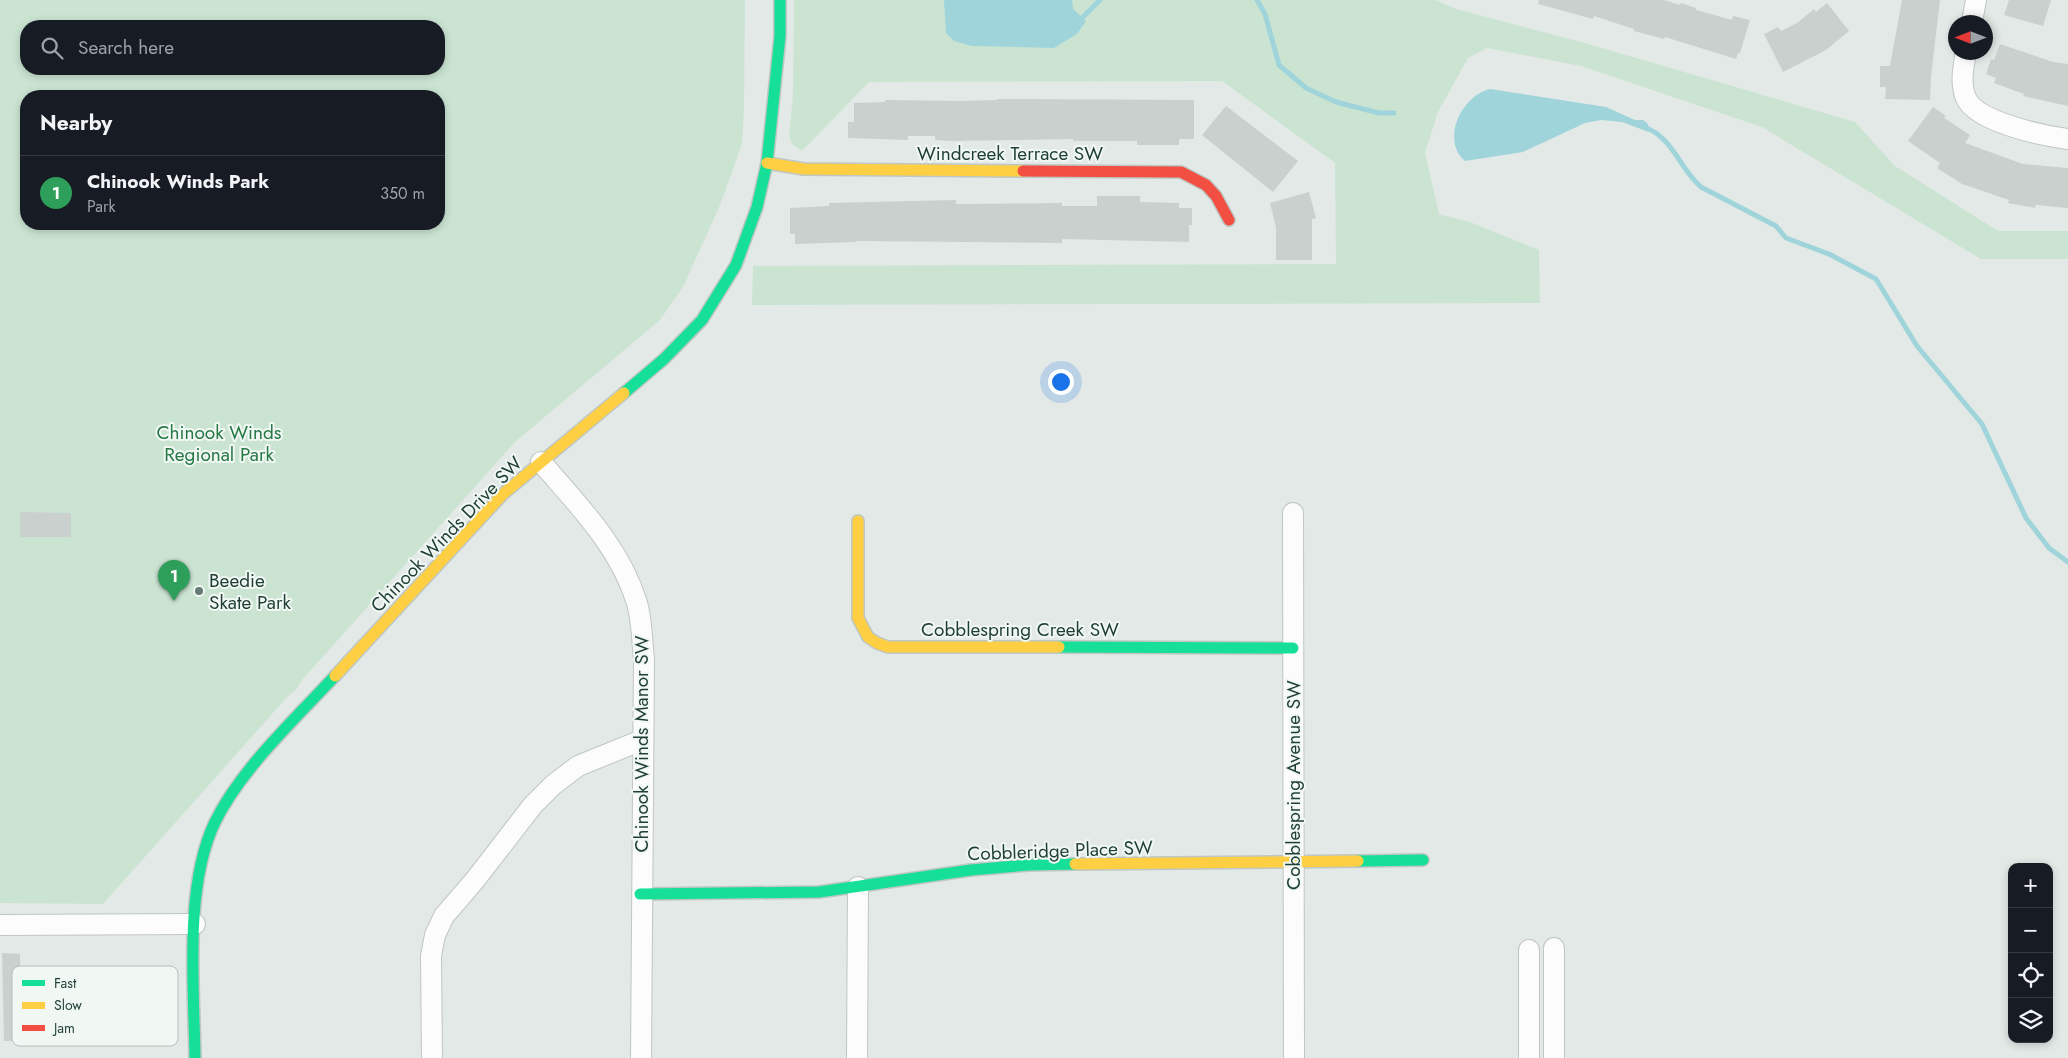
<!DOCTYPE html>
<meta charset="utf-8">
<style>
:root{--surface:#171b24;--page:#242831;--text:#f1f3f6;--muted:#9ea1a6;--line:#363941;--accent:#2563eb}
body{margin:0;font-family:Jost,sans-serif;background:var(--page);color:var(--text)}
.controls{position:absolute;right:15px;bottom:15px;display:grid;overflow:hidden;border-radius:10px;box-shadow:0 2px 8px #0003}
.controls button{width:45px;height:45px;display:grid;place-items:center;padding:0;border:0;border-bottom:1px solid var(--line);background:var(--surface);color:var(--text);font:25px sans-serif}
.compass{position:absolute;left:1948px;top:15px;width:45px;height:45px;border-radius:50%;background:var(--surface);box-shadow:0 2px 8px #0003;rotate:270deg}
.you{position:absolute;left:1060px;top:381px;width:18px;height:18px;margin:-12px;border:4px solid #fff;border-radius:50%;background:#1a73e8;box-shadow:0 0 0 8px #1a73e833}
.badge{display:grid;place-items:center;width:32px;height:32px;border-radius:50%;background:var(--accent);color:#fff;font-size:16px;font-weight:700}
.pin{position:absolute;translate:-50% -41px;filter:drop-shadow(0 1px 2px #0008)}
.pin::after{content:'';position:absolute;top:26px;width:18px;height:15px;background:inherit;clip-path:polygon(0 0,100% 0,50% 100%)}
.list{margin:0;padding:0;list-style:none}
h2{display:flex;justify-content:space-between;align-items:center;height:65px;margin:0;padding:0 20px;font-size:21px}
h2 small{font-size:16px;font-weight:400;color:var(--muted)}
.list li{display:grid;grid-template-columns:32px 1fr auto;gap:15px;align-items:center;box-sizing:border-box;height:75px;padding:0 20px;border-top:1px solid var(--line)}
.list b{display:block;font-size:19px;white-space:nowrap}
.list p{margin:0;font-size:16px;white-space:nowrap;color:var(--muted)}
.list em{font-size:16px;font-style:normal;color:var(--muted)}
.icon{flex:none;width:28px;height:28px;fill:none;stroke:currentColor;stroke-width:2;stroke-linecap:round;stroke-linejoin:round}
.map{position:relative;flex:none;width:2068px;height:1058px;overflow:hidden}
.search{position:absolute;background:var(--surface);box-shadow:0 2px 8px #0003;left:20px;top:20px;width:425px;height:55px;display:flex;align-items:center;gap:12px;box-sizing:border-box;padding:0 18px;border-radius:20px;color:var(--muted);font-size:19px}
.panel{position:absolute;background:var(--surface);box-shadow:0 2px 8px #0003;left:20px;top:90px;width:425px;height:140px;border-radius:20px}
.map>svg:first-child{display:block}
.green{fill:#cbe4d2;fill-rule:evenodd}
.water{fill:#a0d4db}
.lines{fill:none;stroke-linecap:round;stroke-linejoin:round}
.stream{stroke:#a0d4db;stroke-width:5}
.building{fill:#cad0cd}
.street-casing{stroke:#c0c6c3;stroke-width:22}
.fast-casing{stroke:#bec7c3;stroke-width:14}
.slow-casing{stroke:#bec7c3;stroke-width:14}
.jam-casing{stroke:#bec7c3;stroke-width:14}
.street{stroke:#fbfcfb;stroke-width:20}
.fast{stroke:#16e098;stroke-width:11}
.slow{stroke:#ffcf43;stroke-width:11}
.jam{stroke:#f24e42;stroke-width:11}
.poi-dot{fill:#647a73;stroke:#f1f8f4;stroke-width:2}
.labels{text-anchor:middle;stroke-width:4;stroke-linejoin:round;paint-order:stroke}
.street-label{font-size:19px;fill:#1f3e35;stroke:#f1f8f4}
.park-label{font-size:19px;fill:#267844;stroke:#f1f8f4}
.poi-label{font-size:19px;fill:#1f3e35;stroke:#f1f8f4;text-anchor:start}
.key{fill:#f1f8f4;stroke:#b2c0bb;stroke-width:1}
.key-label{font-size:14px;fill:#1f3e35}
</style>
<div class="map">
<svg width="2068" height="1058" viewBox="0 0 2068 1058">
<rect width="100%" height="100%" fill="#e3e9e6"/>
<path class="green" d="M0 0H745L744 108 742 144 720 205 683 287 660 320 515 442 302 680 296 690 288 696 103 904 0 903ZM26 26H439V69H26ZM26 96H439V224H26Z
M794 0H1436L1456 9 1585 43 1855 122 1895 166 1998 231H2068V259H1981L1762 127 1581 66 1487 48 1468 58 1438 112 1425 152 1439 214 1470 222 1539 250 1540 303 752 305 753 266 1336 264 1335 163 1222 81 869 82 802 151 792 144 789 136 793 96Z"/>
<path class="water" d="M944 0H1072L1073 9 1086 21 1077 34 1054 48 972 46 954 41 946 33Z
M1490 89 1606 107 1635 120H1643L1648 124 1649 132 1622 122 1601 120 1585 123 1523 152 1465 161C1440 140 1462 95 1490 89Z"/>
<g class="lines">
<path class="stream" d="M1257 0 1265 14 1279 65 1306 88 1336 102 1379 113H1394
M1076 18H1082L1100 0
M1644 127C1673 137 1679 168 1701 187L1776 226 1786 238 1829 254 1876 279 1917 346 1982 424 2026 518 2049 548 2068 562"/>
</g>
<path class="building" d="M1539 0H1664L1680 5 1681 3 1696 8V10L1732 20 1733 16 1750 20 1740 53H1738L1736 59 1665 37 1664 39 1634 31V29L1594 16 1593 19 1538 4Z
M1902 0H1940L1931 76 1930 100 1885 99 1886 87H1880V66H1890Z
M2009 0H2051L2043 26 2004 15Z
M1827 3 1849 31 1826 50 1783 72 1764 34 1778 27 1781 31 1797 23 1814 9 1816 12Z
M2000 44 2053 62 2068 64V106L2023 96 2024 94 1994 83 1996 78 1986 74 1991 59 1994 60Z
M997 99 1194 100V139H1179V145H1137V141H1073V139L950 141 935 140V136H908V140L848 138V122H854V103L885 102V100L960 101 997 100Z
M1226 106 1298 161 1273 192 1202 135Z
M1933 107 1946 116 1944 118 1970 135 1965 143 2023 164 2068 168V208L2036 205 2035 208 2008 203 2009 200 1962 184 1937 168 1940 163 1908 141Z
M1309 192 1316 218 1312 219V260H1276V227L1270 203Z
M1097 196H1140V202L1179 203V208H1192V225H1189V242L1062 239V243L856 241V242L795 244V234H790V208L829 206V203L956 200V204L1062 203V206H1097Z
M20 512 71 513V537H20Z
M2 953 20 954 21 1041H4Z"/>
<g class="lines">
<defs>
<path id="street" d="M1972 22 1976 0
M1966 52C1963 68 1960 84 1966 98 1976 122 2044 136 2068 139
M541 462C578 505 620 547 637 603 642 620 642 641 644 660L641 1058
M1293 513 1294 1058
M0 925 195 924
M1554 948V1058
M1529 950V1058
M432 1058 431 956 435 935 444 916 475 880 533 805 553 785 578 766 642 740
M857 1058 858 887"/>
<path id="fast" d="M624 393 664 359 702 320 736 265 757 207 767 163 780 36V0
M1059 647 1293 648
M1358 861 1423 860
M640 894 819 892 971 870 1028 865 1075 864
M195 1058C194 987 184 886 215 822 241 769 295 719 335 676"/>
<path id="slow" d="M767 163 804 169 1023 171
M858 521V618L868 637 877 643 888 647H1059
M335 676 503 494 624 393
M1075 864 1358 861"/>
<path id="jam" d="M1023 171 1181 172 1206 185 1216 196 1229 220"/>
</defs>
<use href="#street" class="street-casing"/>
<use href="#fast" class="fast-casing"/>
<use href="#slow" class="slow-casing"/>
<use href="#jam" class="jam-casing"/>
<use href="#street" class="street"/>
<use href="#fast" class="fast"/>
<use href="#slow" class="slow"/>
<use href="#jam" class="jam"/>
</g>
<circle class="poi-dot" cx="199" cy="591" r="5"/>
<g class="labels">
<g class="street-label">
<text x="1010" y="160">Windcreek Terrace SW</text>
<text transform="translate(446 534) rotate(-46)" y="7">Chinook Winds Drive SW</text>
<text x="1020" y="636">Cobblespring Creek SW</text>
<text transform="translate(641 744) rotate(-90)" y="7">Chinook Winds Manor SW</text>
<text transform="translate(1293 785) rotate(-90)" y="7">Cobblespring Avenue SW</text>
<text transform="translate(1060 850) rotate(-2)" y="7">Cobbleridge Place SW</text>
</g>
<g class="park-label">
<text x="219" y="439">Chinook Winds<tspan x="219" dy="22">Regional Park</tspan></text>
</g>
<g class="poi-label">
<text x="209" y="587">Beedie<tspan x="209" dy="22">Skate Park</tspan></text>
</g>
</g>
<rect x="12" y="966" width="166" height="80" rx="8" class="key"/>
<rect x="22" y="980" width="23" height="6" fill="#16e098"/>
<rect x="22" y="1002" width="23" height="7" fill="#ffcf43"/>
<rect x="22" y="1025" width="23" height="6" fill="#f24e42"/>
<g class="key-label">
<text x="54" y="988">Fast</text>
<text x="54" y="1010">Slow</text>
<text x="54" y="1033">Jam</text>
</g>
</svg>
<div class="controls">
<button>+</button>
<button>−</button>
<button><svg class="icon" aria-label="locate" viewBox="0 0 24 24"><circle cx="12" cy="12" r="6"/><path d="M12 2v4M12 18v4M2 12h4M18 12h4"/></svg></button>
<button><svg class="icon" aria-label="layers" viewBox="0 0 24 24"><path d="M12 4l9 5-9 5-9-5zM3 14l9 5 9-5"/></svg></button>
</div>
<svg class="compass" viewBox="-18 -18 36 36"><path d="M0-13l5 13h-10z" fill="#e53935"/><path d="M0 13l5-13h-10z" fill="#9ea1a6"/></svg>
<div class="you"></div>
<div class="pin badge" style="left:174px;top:601px;background:#2e9e5b">1</div>
<div class="search"><svg class="icon" aria-label="search" viewBox="0 0 24 24"><circle cx="10" cy="10" r="6"/><path d="M15 15l6 6"/></svg>Search here</div>
<section class="panel">
<h2>Nearby<small></small></h2>
<ul class="list">
<li><span class="badge" style="background:#2e9e5b">1</span><div><b>Chinook Winds Park</b><p>Park</p></div><em>350 m</em></li>
</ul>
</section>
</div>
